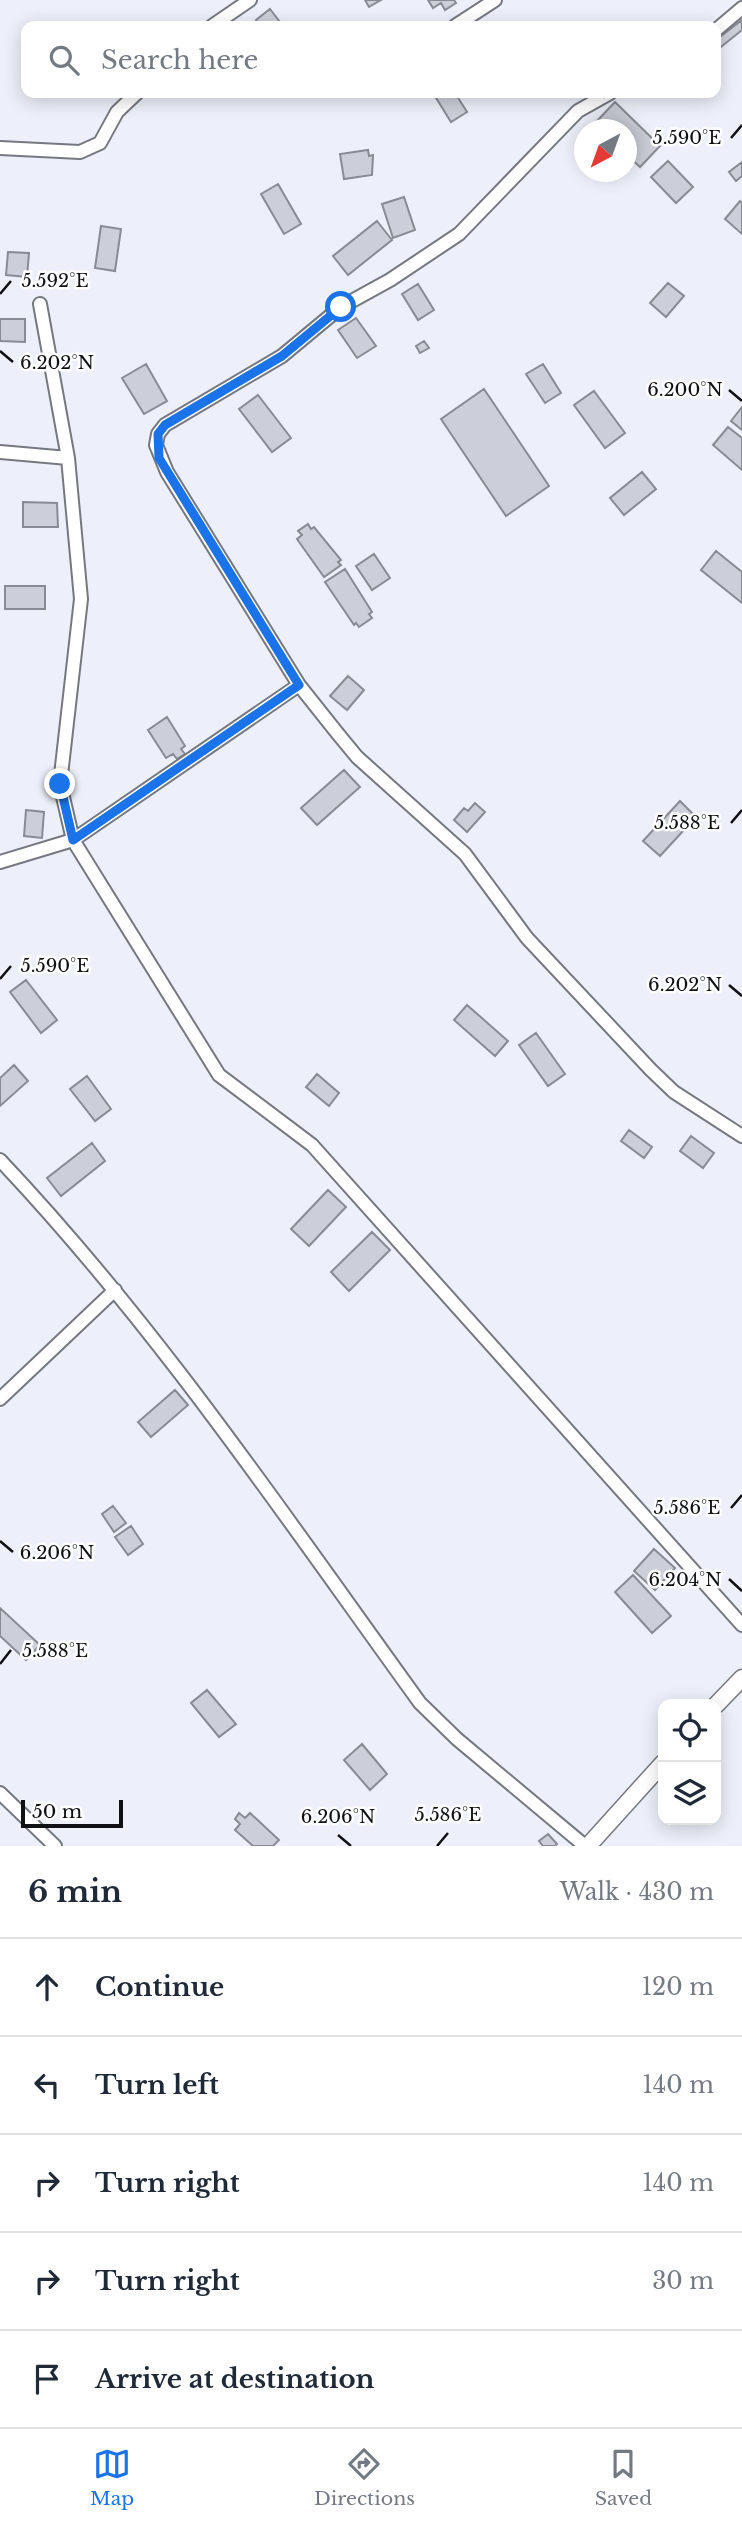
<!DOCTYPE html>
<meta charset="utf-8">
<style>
:root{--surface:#fff;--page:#f6f6f7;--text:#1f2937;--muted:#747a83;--line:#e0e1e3;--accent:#1a73e8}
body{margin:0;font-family:"Libre Baskerville",serif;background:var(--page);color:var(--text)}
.controls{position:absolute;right:21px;bottom:21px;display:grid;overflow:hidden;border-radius:14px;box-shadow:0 4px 18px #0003}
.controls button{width:63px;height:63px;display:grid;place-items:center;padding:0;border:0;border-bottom:2px solid var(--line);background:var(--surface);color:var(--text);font:35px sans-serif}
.compass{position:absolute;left:574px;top:119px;width:63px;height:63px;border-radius:50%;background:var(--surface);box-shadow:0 4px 18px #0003;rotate:221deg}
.scale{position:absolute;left:21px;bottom:18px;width:102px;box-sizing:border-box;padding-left:7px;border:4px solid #101114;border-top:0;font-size:19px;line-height:24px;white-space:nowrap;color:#101114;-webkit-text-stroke:5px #fefefe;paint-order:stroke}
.stop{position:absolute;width:21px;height:21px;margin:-16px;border:5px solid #1a73e8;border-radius:50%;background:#fff}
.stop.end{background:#1a73e8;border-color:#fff;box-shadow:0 2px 7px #0008}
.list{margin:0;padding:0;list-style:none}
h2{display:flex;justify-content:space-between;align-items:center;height:91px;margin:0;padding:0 28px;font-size:30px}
h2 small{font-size:23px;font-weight:400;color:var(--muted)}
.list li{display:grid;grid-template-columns:46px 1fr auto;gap:21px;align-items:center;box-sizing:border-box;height:98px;padding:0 28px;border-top:2px solid var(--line)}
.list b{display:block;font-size:26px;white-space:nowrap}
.list em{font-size:23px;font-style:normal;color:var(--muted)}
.icon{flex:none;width:38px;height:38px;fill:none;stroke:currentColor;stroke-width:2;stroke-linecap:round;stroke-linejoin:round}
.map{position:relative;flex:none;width:742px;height:1846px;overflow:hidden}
.search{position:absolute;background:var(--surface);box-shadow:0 4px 18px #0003;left:21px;right:21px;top:21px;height:77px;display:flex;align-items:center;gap:18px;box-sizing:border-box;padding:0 24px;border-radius:14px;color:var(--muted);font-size:26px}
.sheet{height:581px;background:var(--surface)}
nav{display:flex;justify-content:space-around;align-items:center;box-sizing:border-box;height:98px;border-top:2px solid var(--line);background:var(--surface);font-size:19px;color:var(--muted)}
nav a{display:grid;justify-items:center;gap:4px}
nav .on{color:var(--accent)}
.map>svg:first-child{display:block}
.building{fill:#cccfd9;stroke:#888b94;stroke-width:2}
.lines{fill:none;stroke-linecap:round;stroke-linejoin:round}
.street-casing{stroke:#767881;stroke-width:16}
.secondary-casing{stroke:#767881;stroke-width:19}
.street{stroke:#fff;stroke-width:12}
.secondary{stroke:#fff;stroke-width:16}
.route{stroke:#1a73e8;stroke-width:9}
.ticks{fill:none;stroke:#101114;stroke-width:2.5}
.ticks-label{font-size:18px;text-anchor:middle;fill:#101114;stroke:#fefefe;stroke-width:5;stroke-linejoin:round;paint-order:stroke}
</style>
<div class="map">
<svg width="742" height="1846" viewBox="0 0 742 1846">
<rect width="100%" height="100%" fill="#edf0fa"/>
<path class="building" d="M365 0H381L369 7Z
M428 0H454L456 3 445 10 441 3 433 8Z
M270 9 283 26H260L256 20Z
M742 20V30L716 51V40Z
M433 93H455L467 112 451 122Z
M615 102 660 146 640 167 626 154V130H602L595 123Z
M368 150 369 156 373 155 372 175 344 179 340 154Z
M668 161 693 187 676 203 651 177Z
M742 162V176L736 181 729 172Z
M278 184 301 224 284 234 261 194Z
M404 197 415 230 393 238 382 204Z
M740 201 742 203V234L725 219Z
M377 221 392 240 348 275 333 256Z
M101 226 121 229 115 271 95 268Z
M8 252 29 253 27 277 6 275Z
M668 283 684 296 666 317 650 303Z
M418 284 434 310 418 320 402 294Z
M356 318 376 346 357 358 338 330Z
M0 319H25V342L0 341Z
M424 341 429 348 420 353 416 346Z
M146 364 167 401 144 414 122 378Z
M543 364 561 393 545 403 526 374Z
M484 389 549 486 506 516 441 419Z
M594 391 625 433 605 448 574 405Z
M258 395 291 438 272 452 239 409Z
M742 407V430L731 421Z
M728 427 742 438V470L713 445Z
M642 472 656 489 624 515 610 498Z
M23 502 57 503 58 527H23Z
M308 524 311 529 314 527 341 560 338 562 341 565 324 577 297 539 302 535 298 531Z
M716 551 742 572V603L701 570Z
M374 554 390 578 372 590 356 566Z
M345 569 372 612 369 614 372 618 359 627 356 623 354 625 325 582Z
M5 586H45V609H5Z
M348 676 364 690 347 710 330 696Z
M167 717 185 746 181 749 185 754 177 759 173 754 166 758 148 730Z
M344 770 360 787 317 825 301 808Z
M680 801 696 817 660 856 643 841Z
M475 803 485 812 467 832 454 820 464 808 468 811Z
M26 810 44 812 42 838 24 836Z
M26 980 57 1020 41 1033 10 992Z
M467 1005 508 1041 495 1056 454 1020Z
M536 1033 565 1074 548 1086 519 1045Z
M14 1065 28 1081 0 1106V1078Z
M317 1074 339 1093 329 1106 306 1087Z
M87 1076 111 1109 95 1121 70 1089Z
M629 1130 652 1147 644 1158 621 1141Z
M691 1136 714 1153 703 1168 680 1151Z
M92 1143 105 1161 61 1196 47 1178Z
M328 1190 346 1207 309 1246 291 1229Z
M372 1232 390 1250 349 1291 331 1272Z
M175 1390 188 1405 151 1437 138 1422Z
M113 1506 126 1523 114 1532 102 1514Z
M131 1526 143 1544 128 1555 115 1537Z
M654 1549 675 1568 655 1590 634 1571Z
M633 1575 671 1616 652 1633 615 1592Z
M0 1608 40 1645 26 1660 0 1636Z
M207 1690 236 1724 219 1737 191 1703Z
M362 1744 387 1774 370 1790 344 1760Z
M239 1813 245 1818 250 1813 279 1840 273 1846H253L235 1830 240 1824 235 1819Z
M548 1834 557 1844 555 1846H543L539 1841Z"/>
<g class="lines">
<defs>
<path id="street" d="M212 26 250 0
M455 26 495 0
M716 30 742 8
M610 93 578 111 459 234 390 280 341 307 282 356 165 425 158 434 156 445 167 472 299 685 338 734 357 757 465 854 527 938 651 1070 674 1092 742 1136
M0 148 80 152 100 143 117 112 137 93
M40 304 68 458 81 599 60 784 73 840 219 1075 312 1145 742 1625
M0 452 68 458
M0 862 73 840 299 685
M0 1160C157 1326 286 1518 420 1703L457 1739 585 1846
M0 1399 115 1290
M0 1793 55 1846"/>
<path id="secondary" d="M716 1705 742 1678
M588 1846 663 1763"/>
</defs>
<use href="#street" class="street-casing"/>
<use href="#secondary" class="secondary-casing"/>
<use href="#street" class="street"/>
<use href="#secondary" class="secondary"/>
</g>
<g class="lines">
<path class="route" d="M60 784 73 840 299 685 159 458 158 434 165 425 282 356 341 307"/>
</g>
<path class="ticks" d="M731 138 742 125M0 294 11 281M0 351 13 362M729 390 742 401M731 823 742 810M0 979 11 966M729 985 742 996M731 1508 742 1495M0 1541 13 1552M729 1579 742 1591M0 1664 11 1650M338 1835 351 1846M437 1846 448 1833"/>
<g class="ticks-label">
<text x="687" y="144">5.590°E</text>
<text x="55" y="287">5.592°E</text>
<text x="57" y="369">6.202°N</text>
<text x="685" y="396">6.200°N</text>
<text x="687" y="829">5.588°E</text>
<text x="55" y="972">5.590°E</text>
<text x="685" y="991">6.202°N</text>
<text x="687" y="1514">5.586°E</text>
<text x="57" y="1559">6.206°N</text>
<text x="685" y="1586">6.204°N</text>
<text x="55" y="1657">5.588°E</text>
<text x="448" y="1821">5.586°E</text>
<text x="338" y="1823">6.206°N</text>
</g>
</svg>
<div class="controls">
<button><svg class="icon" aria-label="locate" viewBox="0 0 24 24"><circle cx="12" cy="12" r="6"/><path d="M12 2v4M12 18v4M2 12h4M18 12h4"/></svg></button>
<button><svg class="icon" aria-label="layers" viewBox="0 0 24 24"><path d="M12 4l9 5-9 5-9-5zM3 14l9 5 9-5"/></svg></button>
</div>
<svg class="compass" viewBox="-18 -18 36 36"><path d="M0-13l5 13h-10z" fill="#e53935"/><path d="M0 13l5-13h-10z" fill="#747a83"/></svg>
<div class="scale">50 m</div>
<div class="stop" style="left:341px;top:307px"></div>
<div class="stop end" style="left:60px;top:784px"></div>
<div class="search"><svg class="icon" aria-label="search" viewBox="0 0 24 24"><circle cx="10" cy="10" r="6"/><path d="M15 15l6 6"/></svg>Search here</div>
</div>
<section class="sheet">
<h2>6 min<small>Walk · 430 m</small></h2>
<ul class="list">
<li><svg class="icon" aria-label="ahead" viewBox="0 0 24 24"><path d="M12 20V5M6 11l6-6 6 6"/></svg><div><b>Continue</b></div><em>120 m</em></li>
<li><svg class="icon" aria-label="left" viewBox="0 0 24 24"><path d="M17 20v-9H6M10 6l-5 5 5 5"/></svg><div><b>Turn left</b></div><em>140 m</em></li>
<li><svg class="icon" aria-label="right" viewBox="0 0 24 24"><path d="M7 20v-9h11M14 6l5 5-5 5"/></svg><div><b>Turn right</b></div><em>140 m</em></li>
<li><svg class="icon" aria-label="right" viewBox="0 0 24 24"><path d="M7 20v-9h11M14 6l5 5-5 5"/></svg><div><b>Turn right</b></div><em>30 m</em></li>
<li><svg class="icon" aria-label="arrive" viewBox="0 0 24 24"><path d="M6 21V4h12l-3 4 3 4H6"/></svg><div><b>Arrive at destination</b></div></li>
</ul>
</section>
<nav>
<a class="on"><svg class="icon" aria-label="map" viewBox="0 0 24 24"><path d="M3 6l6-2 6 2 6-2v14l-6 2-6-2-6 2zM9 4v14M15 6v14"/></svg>Map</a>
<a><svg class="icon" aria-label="directions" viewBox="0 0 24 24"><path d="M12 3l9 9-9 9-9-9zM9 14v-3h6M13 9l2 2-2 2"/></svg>Directions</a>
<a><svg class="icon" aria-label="saved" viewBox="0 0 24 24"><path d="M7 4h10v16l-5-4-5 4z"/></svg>Saved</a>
</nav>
